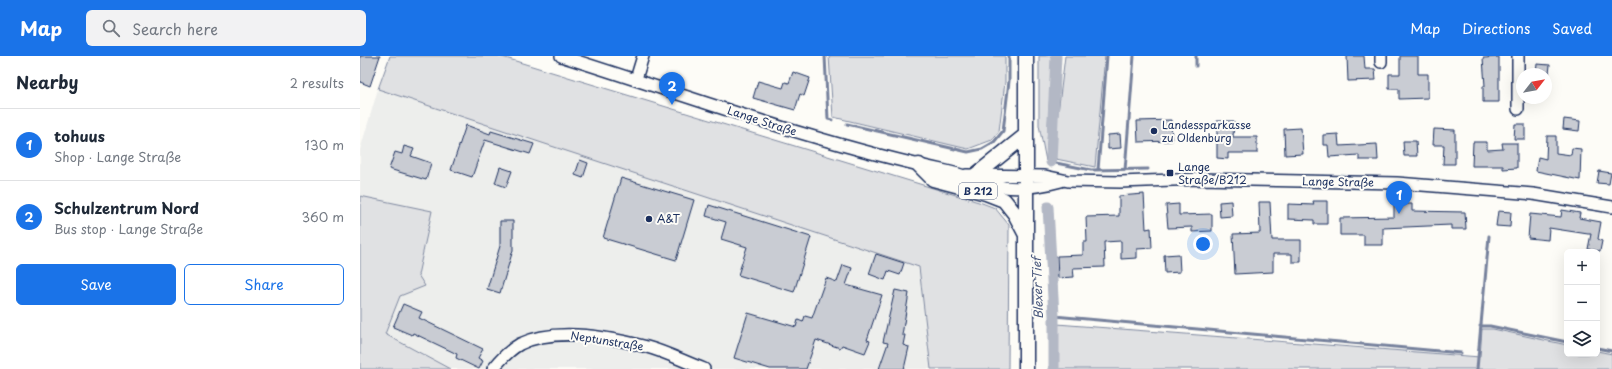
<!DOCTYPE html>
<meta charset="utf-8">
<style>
:root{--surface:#fff;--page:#f2f2f3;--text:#1f2937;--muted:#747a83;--line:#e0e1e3;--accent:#1a73e8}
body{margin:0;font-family:"Playpen Sans",sans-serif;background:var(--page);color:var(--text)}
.controls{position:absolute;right:12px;bottom:12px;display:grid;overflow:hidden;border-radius:6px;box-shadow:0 4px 16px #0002}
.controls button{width:36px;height:36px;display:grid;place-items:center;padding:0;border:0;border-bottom:1px solid var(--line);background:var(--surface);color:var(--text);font:20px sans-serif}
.compass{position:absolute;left:1156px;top:12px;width:36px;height:36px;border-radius:50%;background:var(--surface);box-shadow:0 4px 16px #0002;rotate:59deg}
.you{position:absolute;left:843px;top:188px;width:14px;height:14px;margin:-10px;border:3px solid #fff;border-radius:50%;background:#1a73e8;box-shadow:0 0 0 6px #1a73e833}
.badge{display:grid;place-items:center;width:26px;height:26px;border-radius:50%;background:var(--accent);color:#fff;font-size:13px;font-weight:700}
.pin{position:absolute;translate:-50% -33px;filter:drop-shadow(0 1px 2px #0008)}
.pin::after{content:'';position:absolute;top:21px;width:14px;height:12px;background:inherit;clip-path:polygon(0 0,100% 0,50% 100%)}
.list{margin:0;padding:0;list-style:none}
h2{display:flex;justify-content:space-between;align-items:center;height:52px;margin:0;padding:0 16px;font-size:17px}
h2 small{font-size:13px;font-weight:400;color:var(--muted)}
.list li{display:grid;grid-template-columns:26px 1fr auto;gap:12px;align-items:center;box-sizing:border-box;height:72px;padding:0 16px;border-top:1px solid var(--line)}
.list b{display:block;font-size:15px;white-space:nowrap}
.list p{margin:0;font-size:13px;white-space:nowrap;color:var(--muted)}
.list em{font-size:13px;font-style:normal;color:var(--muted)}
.actions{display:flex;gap:8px;padding:12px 16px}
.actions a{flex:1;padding:9px 0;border:1px solid var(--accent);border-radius:6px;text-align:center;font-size:14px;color:var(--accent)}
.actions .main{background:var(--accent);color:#fff}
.icon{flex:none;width:22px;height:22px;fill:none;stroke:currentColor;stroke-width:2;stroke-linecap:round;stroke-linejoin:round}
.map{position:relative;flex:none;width:1252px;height:313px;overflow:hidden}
header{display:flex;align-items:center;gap:24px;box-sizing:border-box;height:56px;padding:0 20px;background:var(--accent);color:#fff}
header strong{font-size:19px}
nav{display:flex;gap:22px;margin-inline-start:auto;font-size:14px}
.search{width:280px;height:36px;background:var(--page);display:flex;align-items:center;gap:10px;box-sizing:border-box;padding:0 14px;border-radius:6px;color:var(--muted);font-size:15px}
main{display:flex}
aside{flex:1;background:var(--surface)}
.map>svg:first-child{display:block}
.built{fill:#edeeec}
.green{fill:#e0e1e3;stroke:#7e88a0}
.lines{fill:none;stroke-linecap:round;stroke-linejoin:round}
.stream{stroke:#76819c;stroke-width:3}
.canal{stroke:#b3b8c5;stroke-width:11}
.building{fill:#c9ccd3;stroke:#1b2f5e}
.minor-casing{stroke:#1b2f5e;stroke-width:14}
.major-casing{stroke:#1b2f5e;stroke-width:17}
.minor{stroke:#fdfcf7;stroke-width:11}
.major{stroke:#fdfcf7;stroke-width:14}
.poi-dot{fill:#1b2f5e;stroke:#fdfcf7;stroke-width:1.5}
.labels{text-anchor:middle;stroke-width:4;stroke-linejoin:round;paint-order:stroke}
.shield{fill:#fdfcf7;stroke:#5f6c8c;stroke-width:1}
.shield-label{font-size:10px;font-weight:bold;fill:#1b2f5e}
.street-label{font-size:11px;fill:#1b2f5e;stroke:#fdfcf7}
.poi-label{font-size:11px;fill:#1b2f5e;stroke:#fdfcf7;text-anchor:start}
.water-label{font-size:12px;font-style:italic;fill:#49587d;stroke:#fdfcf7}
</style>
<header>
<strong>Map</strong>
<div class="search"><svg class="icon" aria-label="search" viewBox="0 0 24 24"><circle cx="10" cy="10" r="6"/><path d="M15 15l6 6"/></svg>Search here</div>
<nav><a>Map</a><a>Directions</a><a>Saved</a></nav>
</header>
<main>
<aside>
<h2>Nearby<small>2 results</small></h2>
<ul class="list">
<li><span class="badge">1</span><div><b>tohuus</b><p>Shop · Lange Straße</p></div><em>130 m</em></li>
<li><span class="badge">2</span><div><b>Schulzentrum Nord</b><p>Bus stop · Lange Straße</p></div><em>360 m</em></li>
</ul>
<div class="actions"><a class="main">Save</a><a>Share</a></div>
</aside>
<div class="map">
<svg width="1252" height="313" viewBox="0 0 1252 313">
<rect width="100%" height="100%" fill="#fdfcf7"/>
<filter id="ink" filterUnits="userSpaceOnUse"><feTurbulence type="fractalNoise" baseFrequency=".025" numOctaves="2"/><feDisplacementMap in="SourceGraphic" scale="8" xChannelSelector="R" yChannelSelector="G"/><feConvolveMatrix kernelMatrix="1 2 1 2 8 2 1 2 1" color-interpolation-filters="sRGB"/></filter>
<g filter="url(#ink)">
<path class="built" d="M18 33 559 211 571 313H90L25 278 0 140V94Z"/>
<path class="green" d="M30 0H139L622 147 635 152 649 169 648 313H571L559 211 18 33Z
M469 0H645V26L639 75 632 84 608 93 473 61Z
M679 0H692L686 105 679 69Z
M705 0H745L735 111 696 103 693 98Z
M0 140 72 155 58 219 65 230 40 240 25 278 90 313H0Z
M697 268 1120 301 1122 273H1133L1207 289V298H1237V295L1252 298V313H697Z"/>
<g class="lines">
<path class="stream" d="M465 0 468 63 472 64
M836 10V0
M487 68 608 96 622 93 634 86 643 75 649 25V0
M691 106 731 114 788 113
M738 114 747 0
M765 114 774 0
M694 260 1101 297
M1120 270H1130L1207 286
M1237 292 1252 295
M1117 313 1129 180"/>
<path class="canal" d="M691 106 696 0
M688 151 694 260V313"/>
</g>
<path class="building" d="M0 0H20L10 30 0 26Z
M987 0H1004L1005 13H1015L1016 24 988 25Z
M1040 0H1058V18H1068V42L1039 43V33H1029V18H1040Z
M1139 1V46H1123V30H1125L1123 2Z
M1177 8 1190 9 1189 18H1176Z
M433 16 450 22 444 40 440 38 435 54 393 42 398 25 423 32 425 26 429 27Z
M1204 63 1220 65 1219 75 1203 73Z
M811 64 812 85 778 86 777 65Z
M857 65H874L873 81H897V97H868V103L857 102Z
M1155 68H1165V83H1154Z
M106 69 130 78 131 75 174 88 170 98 125 84 112 121 91 114Z
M941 72 943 98 925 99 924 73Z
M1074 73 1095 74V108H1083L1084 89H1073Z
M760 78 761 92 748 93V79Z
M978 78 979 90 1017 88 1018 104H999V99L969 101 968 89H963V79Z
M1187 80H1196V97L1211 99 1212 92 1221 93 1220 124 1176 115 1178 101 1186 103Z
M1043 85H1056L1057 100H1044Z
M1113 86H1127V94L1143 93 1142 87H1157V112L1143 113V110H1112Z
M44 90 54 93 51 100 71 107 66 124 29 113 35 96 42 98Z
M220 104 228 107 223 122 215 119Z
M140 111 152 115 146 131 135 127Z
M1239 115 1251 117 1249 128 1237 127Z
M261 122 334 144 316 204 243 182Z
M784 138 786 173 791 172 792 192 777 193V202L761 203V185L744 186 745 211 713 212 714 221 698 222 697 200 723 199V186H727L726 161 759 160V140Z
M871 145 872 160 860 161 859 146Z
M953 145H967V168H954V164L928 163V148L954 149Z
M899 146H910L912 184H941V206H932V198H913V216L875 218 873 178 900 177Z
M819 148V159L852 158V175L832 176V171L808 172 806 149Z
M1034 148H1052V155L1105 156 1106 173H1091V169L1023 172V189H1004V179H980V162L1034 161Z
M349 149 451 181 434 236 378 219 387 191 361 183 366 166 346 160Z
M1202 154 1220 157 1219 162 1241 166 1238 183 1242 185 1240 195 1228 193 1231 178H1228L1189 172 1188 184 1168 182 1170 158 1201 161Z
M1138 155 1151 156 1150 171 1136 170Z
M140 165H153V194L140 237 127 233 140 190Z
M516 198 544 207 540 219 528 215 525 224 509 218Z
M819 198 820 216 805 217 804 199Z
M483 209 492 212 486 229 522 239 507 284 510 285 505 297 482 289 480 292 456 284 446 313H410L374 302 388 257 436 271 438 264 443 266 445 260 452 262 466 222 477 226Z
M535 234 549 237 542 279H545L543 289 549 291 544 313H519L528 287 523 286Z
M43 248 62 256 59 262 123 293 118 302 123 305 119 313 96 302 97 298 53 277 52 279 33 271Z"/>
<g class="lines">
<defs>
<path id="minor" d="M201 0C329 40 455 87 586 115 605 119 625 128 644 131 663 133 683 130 701 125
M1021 6V0
M276 23 283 0
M1158 53V0
M606 119 685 120 708 125 760 126 839 123 1037 127 1173 138 1252 151
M133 313C141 303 149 294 160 288 195 271 250 281 287 291 306 296 325 306 344 313"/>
<path id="major" d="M559 109 573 123 626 137 644 144 655 158 665 177
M616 119 666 79
M666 313V0"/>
</defs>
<use href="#minor" class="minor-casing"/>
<use href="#major" class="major-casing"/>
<use href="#minor" class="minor"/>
<use href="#major" class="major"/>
</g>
</g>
<g class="poi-dot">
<circle cx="794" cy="75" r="4"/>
<rect x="806" y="113" width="8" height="8" rx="2"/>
<circle cx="289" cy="163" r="4"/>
</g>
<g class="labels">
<rect class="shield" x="599" y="127" width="38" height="16" rx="3"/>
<g class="shield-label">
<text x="618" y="139">B 212</text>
</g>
<g class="street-label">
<text transform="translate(402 65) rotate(18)" y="4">Lange Straße</text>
<text transform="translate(978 126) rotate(1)" y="4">Lange Straße</text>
<text transform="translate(247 285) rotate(9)" y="4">Neptunstraße</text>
</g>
<g class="poi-label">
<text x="802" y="73">Landessparkasse<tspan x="802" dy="13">zu Oldenburg</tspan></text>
<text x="818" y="115">Lange<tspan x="818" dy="13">Straße/B212</tspan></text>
<text x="297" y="167">A&amp;T</text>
</g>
<g class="water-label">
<text transform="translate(678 232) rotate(-92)" y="4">Blexer Tief</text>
</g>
</g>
</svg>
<div class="controls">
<button>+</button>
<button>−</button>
<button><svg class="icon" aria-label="layers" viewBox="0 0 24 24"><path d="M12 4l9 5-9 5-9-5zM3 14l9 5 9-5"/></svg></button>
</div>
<svg class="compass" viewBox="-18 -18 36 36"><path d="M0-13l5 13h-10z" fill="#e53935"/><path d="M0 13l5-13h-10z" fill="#747a83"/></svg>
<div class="you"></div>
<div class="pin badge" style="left:1039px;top:158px">1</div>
<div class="pin badge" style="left:312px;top:49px">2</div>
</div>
</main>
